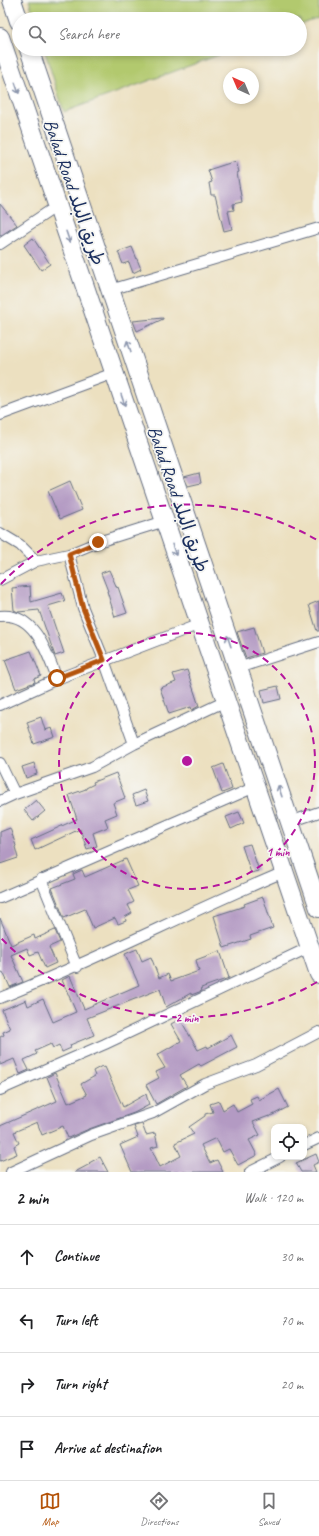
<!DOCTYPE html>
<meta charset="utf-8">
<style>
:root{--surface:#fff;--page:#f6f6f6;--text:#202124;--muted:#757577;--line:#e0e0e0;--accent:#b45309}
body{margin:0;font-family:Caveat,"Playpen Sans Arabic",sans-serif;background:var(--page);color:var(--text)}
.controls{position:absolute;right:12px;bottom:12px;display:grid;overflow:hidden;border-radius:8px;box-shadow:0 2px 6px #0003}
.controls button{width:36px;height:36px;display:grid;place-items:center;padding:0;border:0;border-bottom:1px solid var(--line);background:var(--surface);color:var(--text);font:20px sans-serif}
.compass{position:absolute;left:223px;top:68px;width:36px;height:36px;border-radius:50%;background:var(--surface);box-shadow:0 2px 6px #0003;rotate:316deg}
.stop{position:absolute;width:12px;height:12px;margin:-9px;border:3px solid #b45309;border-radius:50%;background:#fff}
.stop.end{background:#b45309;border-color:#fff;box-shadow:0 1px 4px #0008}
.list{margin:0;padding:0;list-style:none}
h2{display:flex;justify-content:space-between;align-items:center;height:52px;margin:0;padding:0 16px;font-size:17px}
h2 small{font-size:13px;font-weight:400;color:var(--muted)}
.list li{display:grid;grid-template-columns:26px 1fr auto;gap:12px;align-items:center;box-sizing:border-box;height:64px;padding:0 16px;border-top:1px solid var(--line)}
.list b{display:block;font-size:15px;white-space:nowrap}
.list em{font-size:13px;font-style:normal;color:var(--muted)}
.icon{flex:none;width:22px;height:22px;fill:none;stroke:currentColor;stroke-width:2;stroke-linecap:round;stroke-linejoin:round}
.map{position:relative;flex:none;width:319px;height:1172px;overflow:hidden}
.search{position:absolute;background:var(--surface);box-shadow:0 2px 6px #0003;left:12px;right:12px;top:12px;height:44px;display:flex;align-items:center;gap:10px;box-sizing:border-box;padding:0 14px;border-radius:22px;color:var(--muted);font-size:15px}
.sheet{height:308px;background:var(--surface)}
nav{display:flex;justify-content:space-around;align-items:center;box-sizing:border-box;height:56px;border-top:1px solid var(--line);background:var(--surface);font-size:11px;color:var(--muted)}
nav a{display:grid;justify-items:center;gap:2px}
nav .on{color:var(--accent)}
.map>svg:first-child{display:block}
.green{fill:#b2c96e;stroke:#667c66}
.building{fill:#b39ac3}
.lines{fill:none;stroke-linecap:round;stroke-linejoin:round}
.street-casing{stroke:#646d80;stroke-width:12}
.highway-casing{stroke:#646d80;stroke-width:20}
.street{stroke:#fff;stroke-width:10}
.highway{stroke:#fff;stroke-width:18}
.oneway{stroke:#8d97ae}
.route{stroke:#b45309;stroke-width:5}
.ring{fill:none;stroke:#b5179e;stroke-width:2;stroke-dasharray:7 5}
.labels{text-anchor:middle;stroke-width:3.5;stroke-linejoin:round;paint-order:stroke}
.street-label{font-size:19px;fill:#1b2f5e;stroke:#f6f6f2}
.centre{fill:#b5179e;stroke:#f6f6f2;stroke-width:2}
.ring-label{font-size:12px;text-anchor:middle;font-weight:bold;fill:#b5179e;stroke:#f6f6f2;stroke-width:3.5;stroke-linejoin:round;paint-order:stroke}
</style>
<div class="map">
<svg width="319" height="1172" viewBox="0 0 319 1172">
<rect width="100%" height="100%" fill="#f6f6f2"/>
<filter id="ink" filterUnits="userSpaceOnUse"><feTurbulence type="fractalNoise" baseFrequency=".025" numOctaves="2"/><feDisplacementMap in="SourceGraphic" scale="8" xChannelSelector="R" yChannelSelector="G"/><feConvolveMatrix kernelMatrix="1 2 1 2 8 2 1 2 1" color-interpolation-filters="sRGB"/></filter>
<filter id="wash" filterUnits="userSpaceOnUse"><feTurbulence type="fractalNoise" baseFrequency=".012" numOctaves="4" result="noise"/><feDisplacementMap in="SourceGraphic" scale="16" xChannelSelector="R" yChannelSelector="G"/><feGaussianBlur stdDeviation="0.9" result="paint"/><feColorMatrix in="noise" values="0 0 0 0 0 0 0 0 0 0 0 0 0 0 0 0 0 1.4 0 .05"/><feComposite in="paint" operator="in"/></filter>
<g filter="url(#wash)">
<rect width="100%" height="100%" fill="#ece0c0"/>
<path class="green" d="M29 0H319V18L300 25V19H35Z
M44 49H235L64 112Z"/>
<g id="blocks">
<path class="building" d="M236 161 239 172 237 173 242 202 233 204 234 210 228 211 232 229 224 231 215 195H211L209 183 212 182 208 170Z
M0 204 17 225 0 236Z
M33 238 50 264 41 270 24 245Z
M132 247 141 269 133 273 129 262 123 264 118 252Z
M163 318V319L137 331 133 321Z
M199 473 201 483 188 486 184 477Z
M70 481 82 510 60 519 48 491Z
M109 570 117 588 118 587 127 613 115 617 107 591H108L101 573Z
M30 586 31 602 62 593 65 601 48 606 64 653 55 656 39 610 18 612 14 610 12 588Z
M319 601V631H317L309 605Z
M254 627 262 653 246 658 237 632Z
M31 651 41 676 34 679 35 682 16 689 5 660Z
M187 670 199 706 192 710 191 707 169 714 160 688 176 682 173 674Z
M278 686 281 699 264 703 261 690Z
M41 717 45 730 52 728 55 737 34 744 27 722Z
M34 763 37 774 26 778 22 767Z
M223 764 232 789 222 793 213 768Z
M116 773 125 798 113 803 117 814 105 819 108 827 93 833 97 846 87 849 80 829 35 850 31 840 77 819 69 795 86 789V788L94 784 93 782Z
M144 790 148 801 136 805 132 795Z
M36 800 45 811 33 821 24 810Z
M239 812 244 823 231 829 226 817Z
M10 828 16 846 15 847 18 858 0 864V832Z
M250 844 259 871 251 873 242 846Z
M126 859 138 886 128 890 134 902 128 905 132 913 125 917 126 921 118 924 115 918 93 928 85 909 64 918 52 888 75 879 73 874 82 870 85 877Z
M263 897 273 928 250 936 251 939 224 948 214 916 245 906 244 904Z
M0 918 11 945 34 935 35 939 55 930 60 942 49 947 56 963 45 968 38 952 30 955 27 948 11 955 23 982 10 987 3 972 0 973Z
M137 949 142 961 151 957 159 978 168 974 171 981 199 971 196 960 220 951 229 978 201 988 202 991 191 995V993L166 1007 160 989 87 1018 94 1035 70 1045 71 1048 62 1052 59 1045 53 1048 51 1044 35 1051 37 1054 24 1060 29 1070 20 1074 14 1059 0 1065V1037L4 1035 3 1032 10 1029 2 1010 26 1000 28 1006 43 999 53 1022 76 1012 62 980 70 976 84 1009 139 985 125 954Z
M180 1019 198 1050 207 1046 208 1048 231 1035 237 1047 201 1066 199 1064 180 1075 187 1086 156 1104 146 1085 159 1078 156 1072 165 1068 157 1055 181 1041 171 1024Z
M102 1066 103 1068 105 1067 123 1107 146 1094 149 1105 134 1113 89 1129 68 1138 63 1126 42 1135 37 1122 14 1132 19 1143 14 1146 17 1154 0 1161V1126L57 1101 47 1077 55 1073 68 1103 87 1095 81 1084 95 1076 93 1071Z
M279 1089 288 1107 269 1117V1116L253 1122 260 1135 249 1140 257 1155 238 1165 229 1149 223 1152 216 1138 201 1145 210 1163 217 1160 223 1172H132L120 1145 138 1137 134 1126 142 1124 146 1135 155 1133 158 1146 151 1148 160 1167 181 1156 175 1143 194 1134 189 1127 205 1116V1114L213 1112 210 1104 219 1101 223 1110 233 1104 237 1112 252 1104 250 1099 257 1096 259 1100Z
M316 1154 319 1162 313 1165 316 1172H301L296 1163Z
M100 1157 108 1172H75L90 1164 89 1163Z"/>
</g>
</g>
<g filter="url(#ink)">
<use href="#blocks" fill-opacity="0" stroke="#646d80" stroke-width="1"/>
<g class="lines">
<defs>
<path id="street" d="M0 244 57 206
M110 290 319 228
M0 415 114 373
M0 533 20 545 36 561
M0 580 36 561 69 554
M0 616C35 612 47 653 57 679
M238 668 319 642
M0 705 57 679 200 624
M134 744 104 660 83 608 69 554 98 542 165 521
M0 763 15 794
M0 801 15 794 92 767 134 744 226 701
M290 822 319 812
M41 879 77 967
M0 898 255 787
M0 998C97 960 188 912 284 872
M0 1090 105 1044 310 947
M304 1145 319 1138
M11 1172 91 1135 153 1113 205 1084 256 1065 319 1032
M250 1172 280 1157"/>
<path id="highway" d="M12 0 19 21
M0 37 319 974
M29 49 319 908"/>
</defs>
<use href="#street" class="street-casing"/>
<use href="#highway" class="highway-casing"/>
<use href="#street" class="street"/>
<use href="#highway" class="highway"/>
</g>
<defs><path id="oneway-shaft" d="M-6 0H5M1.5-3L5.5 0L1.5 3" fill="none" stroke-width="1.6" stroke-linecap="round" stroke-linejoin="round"/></defs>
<g class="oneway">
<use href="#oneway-shaft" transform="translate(17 88) rotate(71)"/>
<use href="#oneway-shaft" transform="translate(68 237) rotate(71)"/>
<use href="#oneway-shaft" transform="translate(129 346) rotate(-109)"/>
<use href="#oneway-shaft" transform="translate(123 400) rotate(71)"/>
<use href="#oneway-shaft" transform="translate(174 550) rotate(71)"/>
<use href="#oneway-shaft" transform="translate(229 641) rotate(-109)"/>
<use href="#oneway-shaft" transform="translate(280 791) rotate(-109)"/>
</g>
</g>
<g class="lines" filter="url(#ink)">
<path class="route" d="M57 678 104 660 83 608 69 554 98 542"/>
</g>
<g class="ring">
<circle cx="187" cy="761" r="128"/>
<path d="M317 982A257 257 0 0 1 1 938M1 584A257 257 0 0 1 317 540"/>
</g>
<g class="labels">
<g class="street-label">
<text transform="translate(75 192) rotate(71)" y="7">Balad Road طريق البلد</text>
<text transform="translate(179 499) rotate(71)" y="7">Balad Road طريق البلد</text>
</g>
</g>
<circle cx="187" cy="761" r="6" class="centre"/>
<g class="ring-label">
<text x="278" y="856">1 min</text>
<text x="187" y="1022">2 min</text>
</g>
</svg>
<div class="controls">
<button><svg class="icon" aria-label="locate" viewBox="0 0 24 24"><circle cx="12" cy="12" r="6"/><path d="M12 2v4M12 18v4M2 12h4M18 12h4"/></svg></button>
</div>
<svg class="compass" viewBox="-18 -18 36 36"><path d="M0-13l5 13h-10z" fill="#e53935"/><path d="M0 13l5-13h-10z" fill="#757577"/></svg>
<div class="stop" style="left:57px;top:678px"></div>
<div class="stop end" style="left:98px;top:542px"></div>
<div class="search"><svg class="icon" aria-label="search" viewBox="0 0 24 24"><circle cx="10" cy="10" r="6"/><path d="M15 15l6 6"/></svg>Search here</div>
</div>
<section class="sheet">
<h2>2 min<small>Walk · 120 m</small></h2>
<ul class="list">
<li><svg class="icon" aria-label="ahead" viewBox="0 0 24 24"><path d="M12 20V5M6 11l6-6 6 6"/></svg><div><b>Continue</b></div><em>30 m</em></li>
<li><svg class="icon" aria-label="left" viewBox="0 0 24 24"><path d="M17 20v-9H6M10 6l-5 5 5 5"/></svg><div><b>Turn left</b></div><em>70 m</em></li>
<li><svg class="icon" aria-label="right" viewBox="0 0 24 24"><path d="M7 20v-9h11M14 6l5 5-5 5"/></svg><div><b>Turn right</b></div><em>20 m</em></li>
<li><svg class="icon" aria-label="arrive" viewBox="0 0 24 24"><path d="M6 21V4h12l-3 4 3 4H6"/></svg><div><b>Arrive at destination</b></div></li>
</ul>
</section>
<nav>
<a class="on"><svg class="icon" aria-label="map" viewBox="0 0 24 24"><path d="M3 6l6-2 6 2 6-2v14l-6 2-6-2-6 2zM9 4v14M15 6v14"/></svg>Map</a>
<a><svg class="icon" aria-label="directions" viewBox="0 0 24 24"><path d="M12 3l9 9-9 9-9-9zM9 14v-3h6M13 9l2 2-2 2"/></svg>Directions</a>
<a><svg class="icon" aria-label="saved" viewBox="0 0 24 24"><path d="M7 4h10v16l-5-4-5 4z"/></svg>Saved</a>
</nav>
